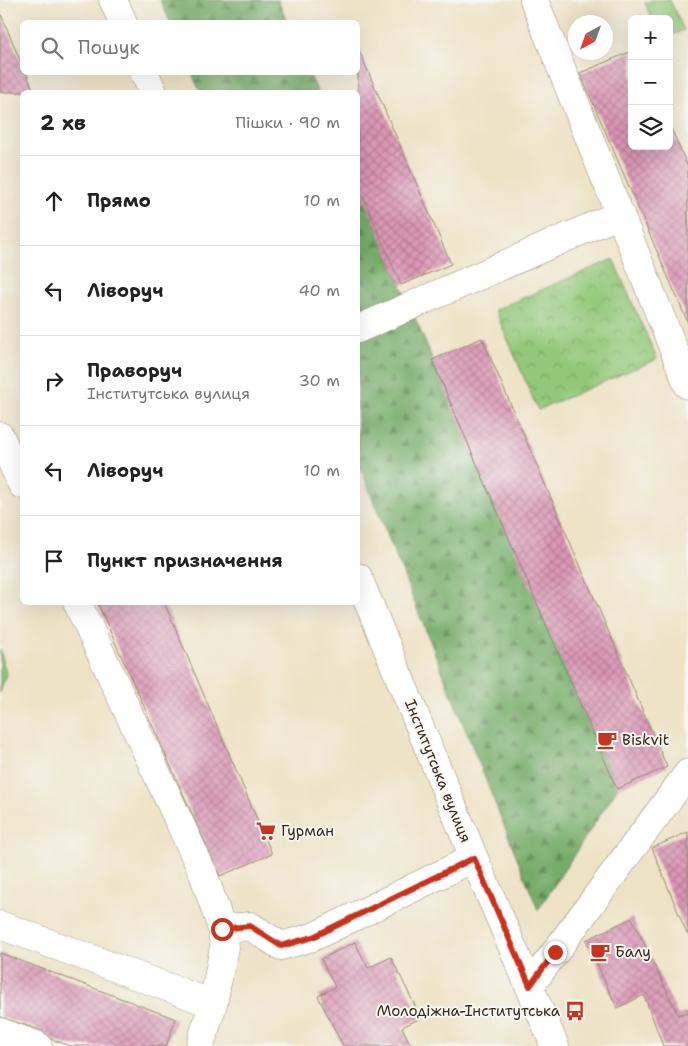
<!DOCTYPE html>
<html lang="uk">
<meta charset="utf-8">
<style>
:root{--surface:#fff;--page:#f2f2f2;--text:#222;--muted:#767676;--line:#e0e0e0}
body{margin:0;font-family:"Shantell Sans",sans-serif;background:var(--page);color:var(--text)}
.controls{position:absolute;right:15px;top:15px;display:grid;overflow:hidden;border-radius:8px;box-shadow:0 5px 20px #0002}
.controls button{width:45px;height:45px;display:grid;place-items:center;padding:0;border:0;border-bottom:1px solid var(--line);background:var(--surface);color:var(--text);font:25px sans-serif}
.compass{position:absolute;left:568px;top:15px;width:45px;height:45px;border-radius:50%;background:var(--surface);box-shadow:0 5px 20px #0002;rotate:221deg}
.stop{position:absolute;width:15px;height:15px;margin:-11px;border:4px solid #c8321e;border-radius:50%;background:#fff}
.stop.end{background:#c8321e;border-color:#fff;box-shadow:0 1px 5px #0008}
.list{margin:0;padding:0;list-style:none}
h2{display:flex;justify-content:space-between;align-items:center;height:65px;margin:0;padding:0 20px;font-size:21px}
h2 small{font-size:16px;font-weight:400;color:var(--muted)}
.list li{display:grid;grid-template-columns:32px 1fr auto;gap:15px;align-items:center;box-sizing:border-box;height:90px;padding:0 20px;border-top:1px solid var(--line)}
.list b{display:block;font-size:19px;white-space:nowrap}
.list p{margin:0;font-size:16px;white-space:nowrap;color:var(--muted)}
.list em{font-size:16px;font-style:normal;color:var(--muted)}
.icon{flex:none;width:28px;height:28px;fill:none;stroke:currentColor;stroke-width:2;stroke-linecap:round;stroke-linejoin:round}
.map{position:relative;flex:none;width:688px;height:1046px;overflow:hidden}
.search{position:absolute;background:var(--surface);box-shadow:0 5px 20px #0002;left:20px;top:20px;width:340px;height:55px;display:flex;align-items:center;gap:12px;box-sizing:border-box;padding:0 18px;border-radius:8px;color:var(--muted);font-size:19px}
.panel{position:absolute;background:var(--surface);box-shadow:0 5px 20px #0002;left:20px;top:90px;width:340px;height:515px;border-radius:8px}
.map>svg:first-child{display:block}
.green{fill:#93c879;stroke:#67794c}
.forest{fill:url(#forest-firs);stroke:#586b44}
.park{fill:url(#park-crowns);stroke:#67794c}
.building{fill:url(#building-cross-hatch)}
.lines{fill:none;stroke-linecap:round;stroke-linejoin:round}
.minor-casing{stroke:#948672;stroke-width:29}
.minor{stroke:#fff;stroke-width:28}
.route{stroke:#c8321e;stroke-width:6}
.labels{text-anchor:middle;stroke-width:4;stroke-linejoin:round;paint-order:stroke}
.poi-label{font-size:15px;fill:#3b2a1e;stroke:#f6f6f2;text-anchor:start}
.street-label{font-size:15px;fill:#3b2a1e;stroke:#f6f6f2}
</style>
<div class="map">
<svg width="688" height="1046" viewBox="0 0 688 1046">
<defs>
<pattern id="forest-firs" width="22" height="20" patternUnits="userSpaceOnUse" patternTransform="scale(1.25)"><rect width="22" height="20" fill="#76ac69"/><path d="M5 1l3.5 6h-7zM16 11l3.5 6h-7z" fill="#628c56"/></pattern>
<pattern id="park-crowns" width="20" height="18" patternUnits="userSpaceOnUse" patternTransform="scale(1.25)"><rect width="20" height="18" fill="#93c879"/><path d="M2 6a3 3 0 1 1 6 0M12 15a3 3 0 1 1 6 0" fill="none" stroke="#79a363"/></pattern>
<pattern id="building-cross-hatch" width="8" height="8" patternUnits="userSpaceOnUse" patternTransform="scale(1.25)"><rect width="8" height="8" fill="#db97b6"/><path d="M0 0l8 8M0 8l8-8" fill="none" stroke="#b37b93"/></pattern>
</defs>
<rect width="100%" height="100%" fill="#f6f6f2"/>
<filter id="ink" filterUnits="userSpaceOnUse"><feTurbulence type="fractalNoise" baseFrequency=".02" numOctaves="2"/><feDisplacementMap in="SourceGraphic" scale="10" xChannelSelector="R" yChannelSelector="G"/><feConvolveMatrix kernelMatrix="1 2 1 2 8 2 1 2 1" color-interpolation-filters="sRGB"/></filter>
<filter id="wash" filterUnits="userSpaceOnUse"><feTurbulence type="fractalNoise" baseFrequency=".0096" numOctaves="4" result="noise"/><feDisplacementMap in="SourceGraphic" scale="20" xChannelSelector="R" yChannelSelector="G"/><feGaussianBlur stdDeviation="1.12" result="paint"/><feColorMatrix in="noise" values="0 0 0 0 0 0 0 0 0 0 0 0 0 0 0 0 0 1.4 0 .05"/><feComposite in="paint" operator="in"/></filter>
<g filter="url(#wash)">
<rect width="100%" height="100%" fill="#eee3c7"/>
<path class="green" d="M652 0H670L684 30 669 36V19H652L645 3Z
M0 649 6 674 0 693Z"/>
<path class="forest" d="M160 0H278L287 22H170Z
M192 73H309L318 92H200Z
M358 185 617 789 538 910 358 462Z"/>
<path class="park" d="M613 259 657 359 538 410 495 310Z"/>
<g id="blocks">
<path class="building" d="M0 12 22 65V72H26L34 92H0Z
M358 48 451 264 401 285 358 185Z
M632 51V146H669V124L688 167V323L580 73Z
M482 338 667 767 617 789 432 360Z
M97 602H164L272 854 220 876Z
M688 832V934H687L652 848Z
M632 918 678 1015 688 1012V1046H663L644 995 617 1008 586 940Z
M355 942 368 968 391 957 421 1018 402 1027 411 1046H343L318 996 335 987 321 959Z
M0 953 176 1019 166 1046H70L51 1039 43 1031 0 1017Z"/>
</g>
</g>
<g filter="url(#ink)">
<use href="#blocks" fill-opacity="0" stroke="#948672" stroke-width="1"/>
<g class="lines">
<defs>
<path id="minor" d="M113 0 123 22
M534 0 688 385
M144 72 153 92
M358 329 620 214
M0 436 22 485
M358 577 474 858 555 1046
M77 602 203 873 222 929 224 947 213 1004 200 1046
M0 925 213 1004
M222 929 250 926 281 946 313 937 474 858
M530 986 688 773
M0 1032 38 1046"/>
</defs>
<use href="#minor" class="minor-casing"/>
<use href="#minor" class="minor"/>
</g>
</g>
<g class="lines" filter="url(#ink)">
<path class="route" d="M222 929 250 926 281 946 313 937 474 858 530 986 555 952"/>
</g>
<defs>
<symbol id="cafe-bare" viewBox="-9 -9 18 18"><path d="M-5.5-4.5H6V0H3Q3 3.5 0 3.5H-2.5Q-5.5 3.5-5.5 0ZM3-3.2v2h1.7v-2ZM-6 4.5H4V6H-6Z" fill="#c8321e" stroke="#f6f6f2" stroke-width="2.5" paint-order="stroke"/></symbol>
<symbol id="supermarket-bare" viewBox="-9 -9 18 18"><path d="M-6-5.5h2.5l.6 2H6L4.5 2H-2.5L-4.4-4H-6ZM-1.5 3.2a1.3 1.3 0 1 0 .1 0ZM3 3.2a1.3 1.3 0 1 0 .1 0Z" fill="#c8321e" stroke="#f6f6f2" stroke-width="2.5" paint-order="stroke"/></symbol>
<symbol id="bus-bare" viewBox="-9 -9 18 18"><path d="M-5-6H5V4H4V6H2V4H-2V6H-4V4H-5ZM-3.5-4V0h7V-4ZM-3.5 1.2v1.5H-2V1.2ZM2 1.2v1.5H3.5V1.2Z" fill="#c8321e" stroke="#f6f6f2" stroke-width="2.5" paint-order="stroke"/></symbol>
</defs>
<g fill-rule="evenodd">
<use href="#cafe-bare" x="593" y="726" width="28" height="28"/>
<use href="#supermarket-bare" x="252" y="817" width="28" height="28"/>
<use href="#cafe-bare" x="586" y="938" width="28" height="28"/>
<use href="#bus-bare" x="561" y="997" width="28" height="28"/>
</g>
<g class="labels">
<g class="poi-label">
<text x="622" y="745">Biskvit</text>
<text x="281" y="836">Гурман</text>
<text x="615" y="957">Балу</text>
<text x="560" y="1016" text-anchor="end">Молодіжна-Інститутська</text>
</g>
<g class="street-label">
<text transform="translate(438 771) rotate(68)" y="5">Інститутська вулиця</text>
</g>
</g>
</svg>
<div class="controls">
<button>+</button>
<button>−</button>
<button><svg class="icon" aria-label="layers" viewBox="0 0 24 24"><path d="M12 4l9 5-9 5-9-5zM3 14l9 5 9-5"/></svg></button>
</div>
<svg class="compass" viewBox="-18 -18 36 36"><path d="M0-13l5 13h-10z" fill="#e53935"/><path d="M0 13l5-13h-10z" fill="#767676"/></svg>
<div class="stop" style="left:222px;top:929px"></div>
<div class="stop end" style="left:555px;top:952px"></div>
<div class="search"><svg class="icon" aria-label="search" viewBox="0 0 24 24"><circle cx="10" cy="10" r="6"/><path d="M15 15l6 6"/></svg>Пошук</div>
<section class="panel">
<h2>2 хв<small>Пішки · 90 m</small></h2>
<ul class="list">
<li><svg class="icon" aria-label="ahead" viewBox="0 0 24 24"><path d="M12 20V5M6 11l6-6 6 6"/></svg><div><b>Прямо</b></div><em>10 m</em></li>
<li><svg class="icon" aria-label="left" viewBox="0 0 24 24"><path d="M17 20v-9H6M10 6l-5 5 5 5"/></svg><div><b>Ліворуч</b></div><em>40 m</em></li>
<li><svg class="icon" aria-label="right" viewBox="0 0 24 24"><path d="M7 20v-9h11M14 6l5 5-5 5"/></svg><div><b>Праворуч</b><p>Інститутська вулиця</p></div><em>30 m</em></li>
<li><svg class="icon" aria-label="left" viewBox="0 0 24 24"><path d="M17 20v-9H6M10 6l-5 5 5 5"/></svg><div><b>Ліворуч</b></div><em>10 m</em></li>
<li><svg class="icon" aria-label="arrive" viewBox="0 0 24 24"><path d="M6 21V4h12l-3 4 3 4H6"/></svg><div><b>Пункт призначення</b></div></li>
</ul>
</section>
</div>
